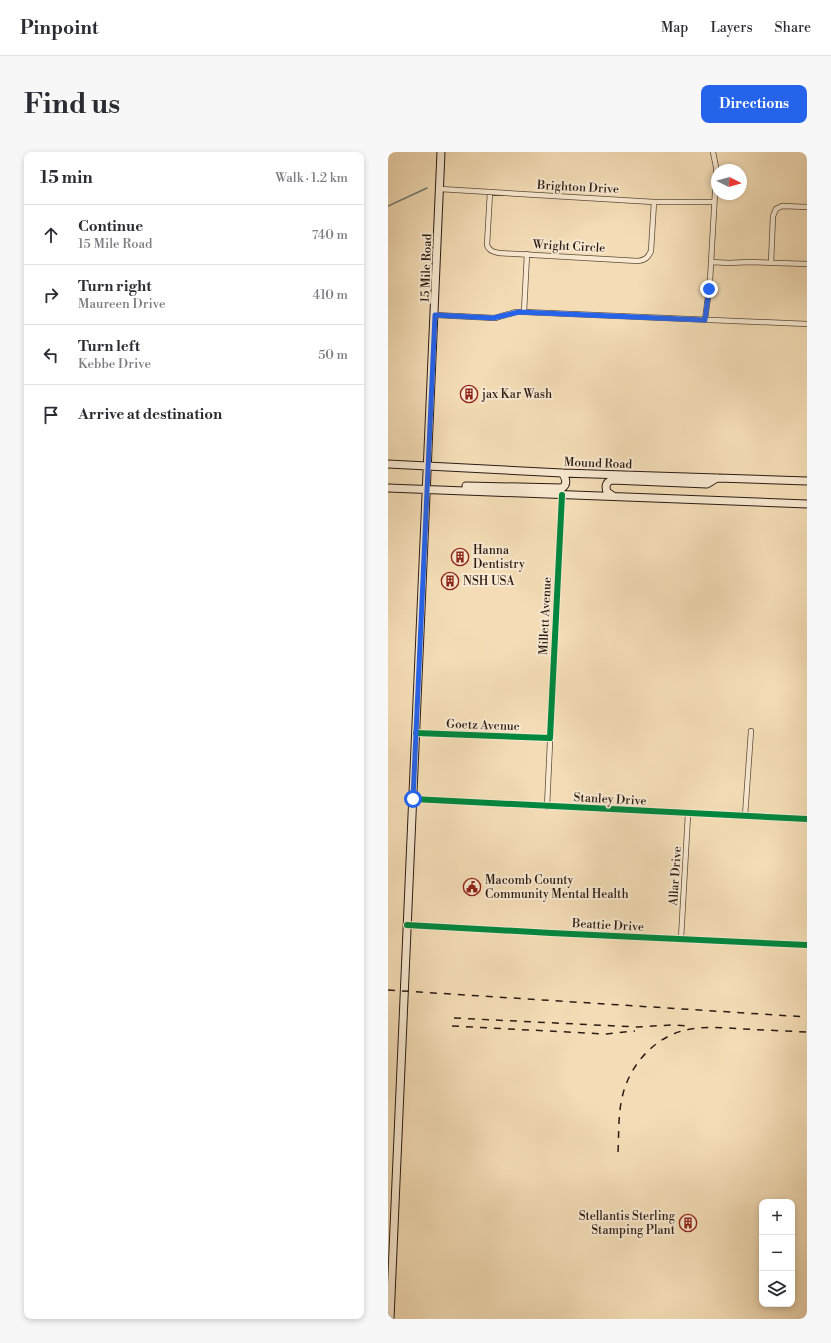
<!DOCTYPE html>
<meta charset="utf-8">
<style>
:root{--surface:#fff;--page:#f7f7f7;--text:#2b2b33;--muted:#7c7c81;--line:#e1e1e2;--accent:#2563eb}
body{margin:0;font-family:"Libre Bodoni",serif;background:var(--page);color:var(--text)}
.controls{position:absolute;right:12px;bottom:12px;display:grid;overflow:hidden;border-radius:8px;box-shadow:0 2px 6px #0003}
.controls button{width:36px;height:36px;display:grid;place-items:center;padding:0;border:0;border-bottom:1px solid var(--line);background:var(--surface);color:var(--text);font:20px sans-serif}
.compass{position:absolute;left:323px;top:12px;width:36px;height:36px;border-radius:50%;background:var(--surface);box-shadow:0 2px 6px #0003;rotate:95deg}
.stop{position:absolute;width:12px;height:12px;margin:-9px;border:3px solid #2563eb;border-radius:50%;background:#fff}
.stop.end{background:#2563eb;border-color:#fff;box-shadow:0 1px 4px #0008}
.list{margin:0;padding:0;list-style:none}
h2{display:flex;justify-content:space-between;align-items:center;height:52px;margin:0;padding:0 16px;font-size:17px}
h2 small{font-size:13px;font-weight:400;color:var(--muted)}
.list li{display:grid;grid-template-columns:26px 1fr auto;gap:12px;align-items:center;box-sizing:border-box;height:60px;padding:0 16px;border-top:1px solid var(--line)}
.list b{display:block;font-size:15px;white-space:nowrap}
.list p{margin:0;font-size:13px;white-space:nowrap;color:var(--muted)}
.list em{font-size:13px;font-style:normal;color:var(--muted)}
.icon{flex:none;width:22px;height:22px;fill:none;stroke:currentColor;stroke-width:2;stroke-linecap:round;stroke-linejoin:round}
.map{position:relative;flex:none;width:419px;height:1167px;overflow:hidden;border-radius:8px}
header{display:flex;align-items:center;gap:24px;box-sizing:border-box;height:56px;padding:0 20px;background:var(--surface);border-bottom:1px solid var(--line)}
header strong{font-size:19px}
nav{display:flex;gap:22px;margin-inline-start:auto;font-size:14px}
.intro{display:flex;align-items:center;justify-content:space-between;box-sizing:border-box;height:96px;padding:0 24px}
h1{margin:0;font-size:28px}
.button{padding:10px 18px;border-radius:8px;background:var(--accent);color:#fff;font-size:14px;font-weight:700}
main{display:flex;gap:24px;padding:0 24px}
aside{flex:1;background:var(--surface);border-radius:8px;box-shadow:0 2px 6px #0003}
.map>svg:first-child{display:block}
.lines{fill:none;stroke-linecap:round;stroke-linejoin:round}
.stream{stroke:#6e7b74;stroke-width:1.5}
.street-casing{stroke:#5c4c3d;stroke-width:6}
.secondary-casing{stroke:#2a1b15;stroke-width:9}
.street{stroke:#f8e9d0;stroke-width:4.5}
.secondary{stroke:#f8e9d0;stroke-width:7}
.rail{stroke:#2a1b15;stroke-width:1.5;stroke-dasharray:7 7;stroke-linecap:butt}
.cycleway-casing{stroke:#f8e9d0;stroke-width:8}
.cycleway{stroke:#00873e;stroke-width:6}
.route{stroke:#2563eb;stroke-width:5}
.labels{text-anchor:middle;stroke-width:4;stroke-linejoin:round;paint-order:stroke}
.street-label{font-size:12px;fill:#2a1b15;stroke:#f8e9d0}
.poi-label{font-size:12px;fill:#2a1b15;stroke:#f8e9d0;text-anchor:start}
</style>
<header>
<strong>Pinpoint</strong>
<nav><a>Map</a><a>Layers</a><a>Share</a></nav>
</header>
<div class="intro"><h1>Find us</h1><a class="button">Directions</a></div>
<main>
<aside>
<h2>15 min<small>Walk · 1.2 km</small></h2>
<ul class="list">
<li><svg class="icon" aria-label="ahead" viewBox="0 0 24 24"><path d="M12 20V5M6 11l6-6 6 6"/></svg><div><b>Continue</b><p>15 Mile Road</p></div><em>740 m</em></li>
<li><svg class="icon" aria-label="right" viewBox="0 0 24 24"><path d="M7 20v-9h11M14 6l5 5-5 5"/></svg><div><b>Turn right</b><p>Maureen Drive</p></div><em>410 m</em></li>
<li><svg class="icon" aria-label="left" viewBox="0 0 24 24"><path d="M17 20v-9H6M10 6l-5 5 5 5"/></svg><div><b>Turn left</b><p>Kebbe Drive</p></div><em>50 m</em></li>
<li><svg class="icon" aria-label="arrive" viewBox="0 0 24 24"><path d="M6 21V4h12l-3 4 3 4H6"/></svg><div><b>Arrive at destination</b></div></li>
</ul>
</aside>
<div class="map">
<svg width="419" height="1167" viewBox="0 0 419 1167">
<rect width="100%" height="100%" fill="#f4ddb6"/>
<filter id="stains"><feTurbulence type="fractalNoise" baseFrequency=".005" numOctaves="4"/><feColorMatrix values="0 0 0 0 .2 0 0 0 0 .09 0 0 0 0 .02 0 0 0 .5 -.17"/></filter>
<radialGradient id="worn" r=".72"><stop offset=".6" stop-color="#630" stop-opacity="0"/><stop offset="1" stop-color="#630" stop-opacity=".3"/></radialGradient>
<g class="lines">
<path class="stream" d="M0 54 39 36"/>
<defs>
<path id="street" d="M52 37 266 50H326
M102 40 99 93C101 99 106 100 111 101L250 109C257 108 260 106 263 99L266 50
M323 110 341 111 361 110 419 112
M383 111 385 64 388 57 394 54 419 55
M136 160 139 102
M47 163 107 166 128 160H136L419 172
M317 168 322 129 328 23V15L325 0
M28 581 162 586 174 343
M25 647 419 667
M159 655 162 590
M357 664 363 579
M19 773 163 781 419 793
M293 787 300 662"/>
<path id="secondary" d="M0 312 174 321 419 329
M78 334 174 336C180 332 178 326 174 321
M0 336 419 352
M225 344 219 340C217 334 218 330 224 328L319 332 329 326
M2 1167 53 0"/>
</defs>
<use href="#street" class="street-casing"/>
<use href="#secondary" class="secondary-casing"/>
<use href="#street" class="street"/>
<use href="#secondary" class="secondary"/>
<path class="rail" d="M0 838 419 865
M66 866 249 875 284 873 303 874
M64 874 218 882 247 879
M230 1000C231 982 230 963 234 946 241 912 269 882 303 877 321 874 338 876 355 877 376 878 398 879 419 880"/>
<defs>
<path id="cycleway" d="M28 581 162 586 174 343
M25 647 419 667
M19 773 163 781 419 793"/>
</defs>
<use href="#cycleway" class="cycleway-casing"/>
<use href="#cycleway" class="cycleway"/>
</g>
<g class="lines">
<path class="route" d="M25 647 47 163 105 166 131 160 317 168 321 137"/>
</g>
<defs>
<symbol id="building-ring" viewBox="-11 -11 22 22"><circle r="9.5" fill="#f8e9d0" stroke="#8f2418" stroke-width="1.5"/><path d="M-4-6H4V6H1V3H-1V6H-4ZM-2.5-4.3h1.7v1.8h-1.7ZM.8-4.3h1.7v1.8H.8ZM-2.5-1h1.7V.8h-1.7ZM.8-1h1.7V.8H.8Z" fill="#8f2418"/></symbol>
<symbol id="civic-ring" viewBox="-11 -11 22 22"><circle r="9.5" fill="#f8e9d0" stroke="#8f2418" stroke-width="1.5"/><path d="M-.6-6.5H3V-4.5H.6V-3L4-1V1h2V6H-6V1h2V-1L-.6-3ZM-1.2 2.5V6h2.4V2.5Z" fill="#8f2418"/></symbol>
</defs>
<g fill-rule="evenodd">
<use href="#building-ring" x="71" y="232" width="20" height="20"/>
<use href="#building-ring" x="62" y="395" width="20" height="20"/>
<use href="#building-ring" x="52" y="419" width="20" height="20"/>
<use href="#civic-ring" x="74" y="725" width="20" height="20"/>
<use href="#building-ring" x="290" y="1061" width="20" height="20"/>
</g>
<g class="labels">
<g class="street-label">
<text transform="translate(190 35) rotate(3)" y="4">Brighton Drive</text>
<text transform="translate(181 94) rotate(3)" y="4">Wright Circle</text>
<text transform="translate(38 116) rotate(-88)" y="4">15 Mile Road</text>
<text transform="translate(210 311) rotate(2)" y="4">Mound Road</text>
<text transform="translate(157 464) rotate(-87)" y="4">Millett Avenue</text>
<text transform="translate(95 573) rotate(2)" y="4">Goetz Avenue</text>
<text transform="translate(222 647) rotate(3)" y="4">Stanley Drive</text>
<text transform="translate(287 724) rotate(-86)" y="4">Allar Drive</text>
<text transform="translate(220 773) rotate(3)" y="4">Beattie Drive</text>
</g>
<g class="poi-label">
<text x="94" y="246">jax Kar Wash</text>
<text x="85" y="402">Hanna<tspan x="85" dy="14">Dentistry</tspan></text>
<text x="75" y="433">NSH USA</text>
<text x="97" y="732">Macomb County<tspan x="97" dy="14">Community Mental Health</tspan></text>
<text x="287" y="1068" text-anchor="end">Stellantis Sterling<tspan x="287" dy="14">Stamping Plant</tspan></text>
</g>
</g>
<rect width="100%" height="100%" filter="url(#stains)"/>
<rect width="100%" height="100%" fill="url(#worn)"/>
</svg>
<div class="controls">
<button>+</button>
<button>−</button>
<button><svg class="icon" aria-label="layers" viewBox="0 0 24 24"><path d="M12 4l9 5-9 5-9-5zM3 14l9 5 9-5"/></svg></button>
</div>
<svg class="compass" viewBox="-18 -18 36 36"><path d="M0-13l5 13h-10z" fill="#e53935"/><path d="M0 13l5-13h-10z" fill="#7c7c81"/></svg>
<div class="stop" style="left:25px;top:647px"></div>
<div class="stop end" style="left:321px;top:137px"></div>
</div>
</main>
